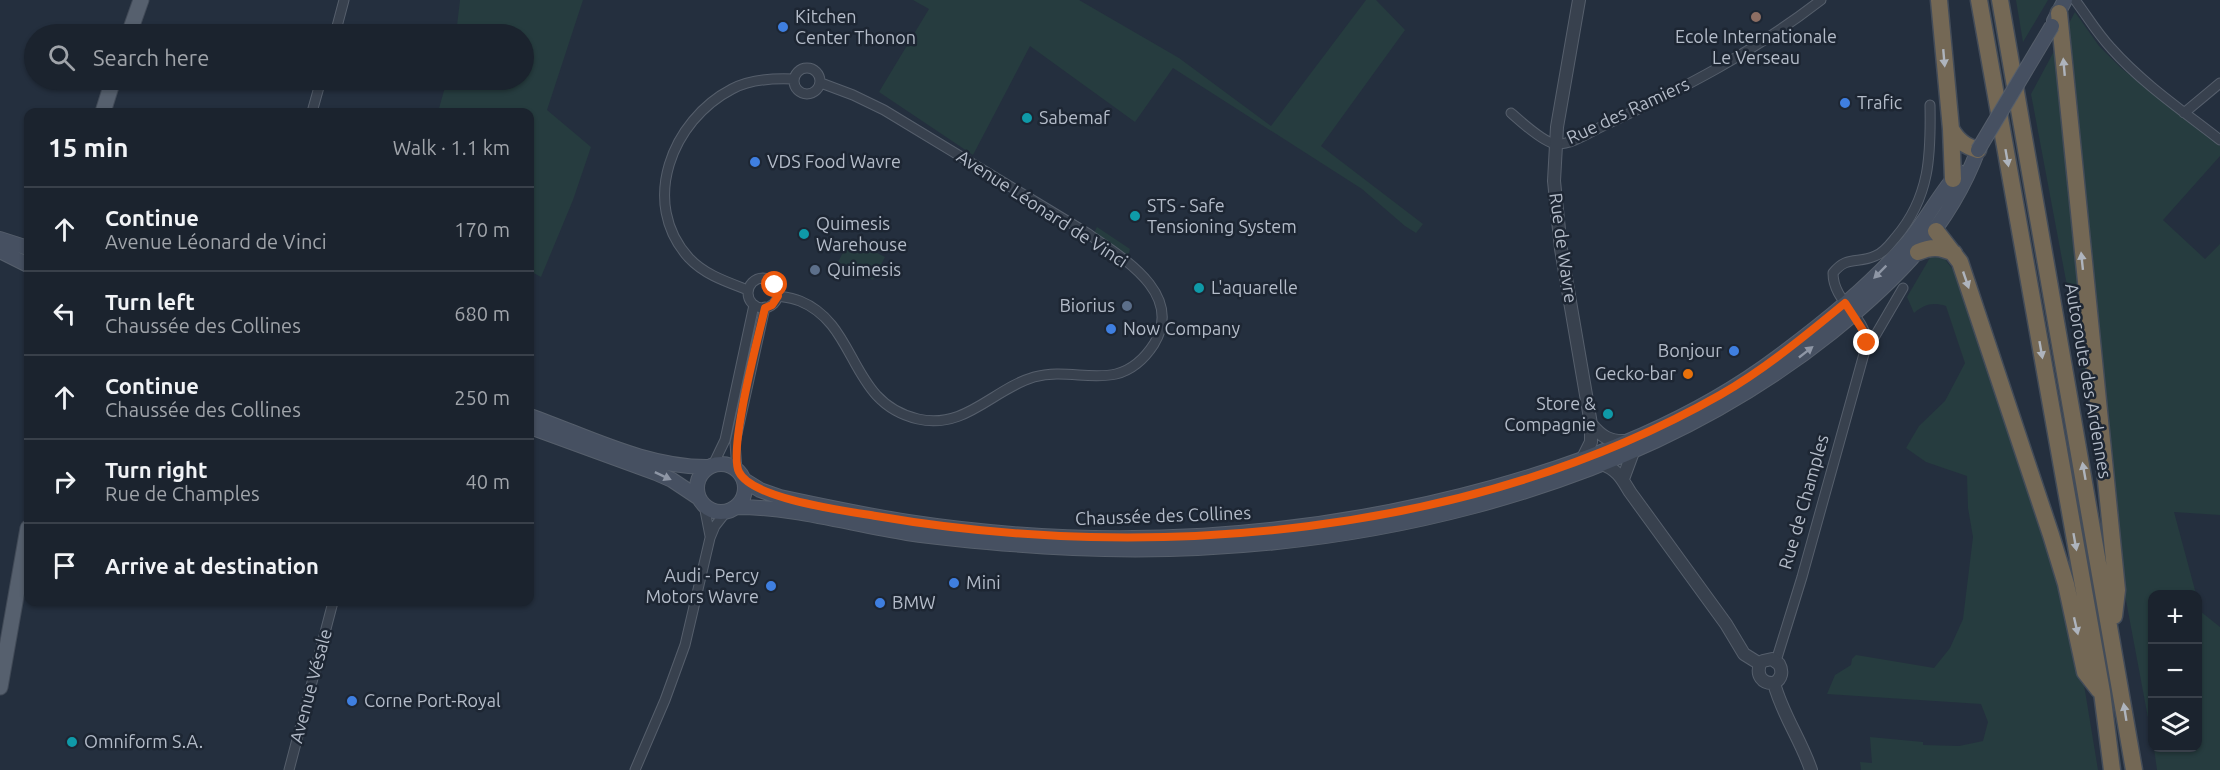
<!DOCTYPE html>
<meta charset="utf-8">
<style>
:root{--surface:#1b232e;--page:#242b36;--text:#f1f3f6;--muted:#a0a4aa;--line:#39404a}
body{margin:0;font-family:Ubuntu,sans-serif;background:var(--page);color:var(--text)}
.controls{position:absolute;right:18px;bottom:18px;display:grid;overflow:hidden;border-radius:12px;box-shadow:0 2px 4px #0004}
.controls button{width:54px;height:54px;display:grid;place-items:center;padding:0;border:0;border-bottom:2px solid var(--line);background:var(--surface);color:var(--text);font:30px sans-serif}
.stop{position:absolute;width:18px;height:18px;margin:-14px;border:4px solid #ea580c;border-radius:50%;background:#fff}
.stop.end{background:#ea580c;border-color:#fff;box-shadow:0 2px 6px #0008}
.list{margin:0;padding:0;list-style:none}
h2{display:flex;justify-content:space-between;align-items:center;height:78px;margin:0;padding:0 24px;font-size:26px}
h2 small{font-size:20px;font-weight:400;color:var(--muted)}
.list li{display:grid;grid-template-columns:39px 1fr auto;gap:18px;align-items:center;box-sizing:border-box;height:84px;padding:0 24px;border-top:2px solid var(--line)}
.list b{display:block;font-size:22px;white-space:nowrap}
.list p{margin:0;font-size:20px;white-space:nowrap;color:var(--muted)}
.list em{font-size:20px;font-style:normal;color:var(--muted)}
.icon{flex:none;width:33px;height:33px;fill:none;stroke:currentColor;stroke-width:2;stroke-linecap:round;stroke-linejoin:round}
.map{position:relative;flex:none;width:2220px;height:770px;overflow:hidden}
.search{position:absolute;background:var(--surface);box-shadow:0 2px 4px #0004;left:24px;top:24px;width:510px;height:66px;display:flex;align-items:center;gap:15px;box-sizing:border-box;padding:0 21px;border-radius:33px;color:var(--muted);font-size:22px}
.panel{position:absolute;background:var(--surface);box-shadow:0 2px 4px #0004;left:24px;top:108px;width:510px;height:498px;border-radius:12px}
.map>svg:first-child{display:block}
.green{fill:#263c3f}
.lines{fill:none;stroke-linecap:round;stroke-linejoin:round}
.minor-casing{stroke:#565f6c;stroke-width:11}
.tertiary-casing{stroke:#565f6c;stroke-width:14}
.secondary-casing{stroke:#565f6c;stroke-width:16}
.primary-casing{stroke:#414a57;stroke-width:17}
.motorway-casing{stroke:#434c59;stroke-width:19}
.minor{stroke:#38414e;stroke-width:9}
.tertiary{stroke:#38414e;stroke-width:12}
.secondary{stroke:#465061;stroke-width:14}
.primary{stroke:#56606e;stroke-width:15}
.motorway{stroke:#746855;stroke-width:16}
.secondary-bridge-casing{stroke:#565f6c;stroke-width:16;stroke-linecap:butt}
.secondary-bridge{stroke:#465061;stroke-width:14}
.oneway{fill:#aeb4bd}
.oneway2{fill:#8e96a5}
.route{stroke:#ea580c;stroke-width:8}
.education-dot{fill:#8d6e63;stroke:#1d2633;stroke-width:2}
.shop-dot{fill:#3f7fe0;stroke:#1d2633;stroke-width:2}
.culture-dot{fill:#0f9aa8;stroke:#1d2633;stroke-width:2}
.service-dot{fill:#5c6f8a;stroke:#1d2633;stroke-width:2}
.food-dot{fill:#e8710a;stroke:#1d2633;stroke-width:2}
.labels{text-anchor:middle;stroke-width:5;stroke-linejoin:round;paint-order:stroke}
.poi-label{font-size:18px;fill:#b4bcc9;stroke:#1d2633;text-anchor:start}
.street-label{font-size:18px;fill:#b4bcc9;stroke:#1d2633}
</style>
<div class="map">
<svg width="2220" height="770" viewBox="0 0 2220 770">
<rect width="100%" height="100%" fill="#242f3e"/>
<path class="green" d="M460 0H583L547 110 591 147 573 200 541 277 530 271V112H438L447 80H524V34H456Z
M913 0H1079L1179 58 1271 126 1366 0H1376L1405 30 1321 146 1423 224 1416 233 1405 226 1362 189 1173 68 1135 122 1030 46 973 155 879 92 929 9Z
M2016 0H2048L2023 42Z
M2075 12 2099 46 2121 68 2220 146V156L2163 220 2205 259 2220 244V515L2174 512 2196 594H2152V739L2031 94Z
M1097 227 1130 249 1129 253 1125 255 1094 233Z
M850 239 885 257 873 280 838 262Z
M1931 256 1944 258 1954 271 2033 496 2077 642 2098 770H1861L1860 762 1872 763 1870 737 1923 742V745L1959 746 1983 741 1988 722 1981 704 1827 694 1835 675 1851 665 1852 659 1856 655 1934 668 1950 648 1963 619 1973 537 1968 508 1967 476 1926 462 1906 448 1919 426 1945 401 1965 363 1946 306C1932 302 1925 304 1914 313L1907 297Z
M2198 602 2200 611 2220 627V770H2157L2154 748H2198Z"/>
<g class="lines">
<defs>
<path id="minor" d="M2075 0C2087 16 2097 33 2111 48 2143 84 2183 111 2220 140
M335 34 344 0
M794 81a13 13 0 1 1 26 0a13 13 0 1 1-26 0Z
M312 112 321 80
M1511 113C1520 121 1544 143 1556 144 1572 145 1593 130 1607 124 1684 88 1754 52 1821 0
M2184 113 2220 83
M748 293a15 15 0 1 1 30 0a15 15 0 1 1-30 0Z
M748 290C727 282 705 275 689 258 639 203 672 120 732 89 751 79 773 78 794 79
M778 296C785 297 793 298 800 301 859 325 848 403 918 419 965 430 993 389 1034 377 1063 369 1090 380 1116 374 1132 370 1145 358 1154 344 1185 293 1121 257 1087 233L884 110 853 95 821 83
M1868 348 1903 288
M713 465 725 440 754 305
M737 470 735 443 765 307
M704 505 710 536
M1776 661 1802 577 1867 343C1865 315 1833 302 1833 273 1847 255 1858 264 1875 256 1884 253 1890 244 1896 237 1930 197 1931 155 1930 105
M289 770 333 602
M635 770 665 700 685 645 710 538 715 526 726 512"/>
<path id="tertiary" d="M1579 0 1557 127 1554 181 1561 249 1591 424V442L1582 460
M1591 424C1601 436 1609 442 1626 441
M1602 464C1618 470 1622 479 1630 492L1726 624 1744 654 1760 664
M1623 479 1633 452
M1760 664 1763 661 1772 659 1779 664C1783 671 1782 679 1774 683
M1760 664C1756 675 1762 684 1774 683
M1774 683C1782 714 1801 740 1811 770"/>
<path id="secondary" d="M2054 21 2065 0
M0 239 28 248
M0 251 28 265
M530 416C587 436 647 468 709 467
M530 427 656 473 672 480 699 498
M697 488a24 24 0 1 1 48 0a24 24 0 1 1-48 0Z
M744 480 760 490 780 497C822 506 865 515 908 522 1104 552 1304 540 1495 487 1595 459 1694 420 1778 357 1825 322 1871 285 1909 241 1927 219 1940 193 1959 172
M736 507C794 507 850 524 907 533 962 541 1018 545 1073 548 1333 560 1626 497 1832 332 1896 280 1949 228 1978 150"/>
<path id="primary" d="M129 34 141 0
M103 112 113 80
M0 687 28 528"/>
<path id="motorway" d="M1939 0 1951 129 1953 179
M1979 0 2102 692 2112 770
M2000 0 2134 770
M2059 13 2117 590 2114 616
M1951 129C1958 141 1965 146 1978 150
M1936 231 1960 262 2051 535 2066 584 2085 672 2099 690
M1918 252C1932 246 1940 247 1954 253"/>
</defs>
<use href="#minor" class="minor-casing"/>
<use href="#tertiary" class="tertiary-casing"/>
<use href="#secondary" class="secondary-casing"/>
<use href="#primary" class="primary-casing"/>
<use href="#motorway" class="motorway-casing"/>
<use href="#minor" class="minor"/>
<use href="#tertiary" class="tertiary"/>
<use href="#secondary" class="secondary"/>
<use href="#primary" class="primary"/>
<use href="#motorway" class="motorway"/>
<defs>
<path id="secondary-bridge" d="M1978 150 2052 26"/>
</defs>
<use href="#secondary-bridge" class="secondary-bridge-casing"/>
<use href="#secondary-bridge" class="secondary-bridge"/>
</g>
<defs><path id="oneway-solid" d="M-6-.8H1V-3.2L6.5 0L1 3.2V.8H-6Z" transform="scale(1.5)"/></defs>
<g class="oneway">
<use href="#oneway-solid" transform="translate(1944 58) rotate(85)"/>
<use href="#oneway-solid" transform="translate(2064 67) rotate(-95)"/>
<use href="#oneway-solid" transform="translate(2007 158) rotate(80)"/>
<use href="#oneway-solid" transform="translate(2082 261) rotate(-96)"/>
<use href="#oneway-solid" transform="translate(1966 280) rotate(71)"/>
<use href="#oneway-solid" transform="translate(2041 350) rotate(80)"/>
<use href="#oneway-solid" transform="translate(2084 471) rotate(-100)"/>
<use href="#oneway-solid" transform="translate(2075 542) rotate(80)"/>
<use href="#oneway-solid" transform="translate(2076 626) rotate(77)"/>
<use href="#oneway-solid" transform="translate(2125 712) rotate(-99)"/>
</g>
<g class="oneway2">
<use href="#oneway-solid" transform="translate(1880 272) rotate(135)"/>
<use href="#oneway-solid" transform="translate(1806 352) rotate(-38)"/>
<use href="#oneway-solid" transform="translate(663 476) rotate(25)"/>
</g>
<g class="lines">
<path class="route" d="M775 285 778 296 772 305 765 308C758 338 728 450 739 472 752 499 846 511 876 516 1153 564 1473 535 1720 395 1765 369 1805 336 1845 303L1866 335 1867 343"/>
</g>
<circle class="education-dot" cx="1756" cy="17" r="6"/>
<g class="shop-dot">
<circle cx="783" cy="27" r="6"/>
<circle cx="1845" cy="103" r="6"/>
<circle cx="755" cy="162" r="6"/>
<circle cx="1111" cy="329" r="6"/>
<circle cx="1734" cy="351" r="6"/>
<circle cx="954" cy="583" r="6"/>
<circle cx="771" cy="586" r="6"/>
<circle cx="880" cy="603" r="6"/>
<circle cx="352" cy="701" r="6"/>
</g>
<g class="culture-dot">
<circle cx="1027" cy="118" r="6"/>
<circle cx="1135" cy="216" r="6"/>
<circle cx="804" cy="234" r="6"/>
<circle cx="1199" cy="288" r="6"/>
<circle cx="1608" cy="414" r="6"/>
<circle cx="72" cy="742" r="6"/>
</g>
<g class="service-dot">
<circle cx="815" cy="270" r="6"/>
<circle cx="1127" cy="306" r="6"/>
</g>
<circle class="food-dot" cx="1688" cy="374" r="6"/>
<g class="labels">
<g class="poi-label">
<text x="795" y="23">Kitchen<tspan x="795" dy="21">Center Thonon</tspan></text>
<text x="1756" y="43" text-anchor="middle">Ecole Internationale<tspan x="1756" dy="21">Le Verseau</tspan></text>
<text x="1857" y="109">Trafic</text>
<text x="1039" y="124">Sabemaf</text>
<text x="767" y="168">VDS Food Wavre</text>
<text x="1147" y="212">STS - Safe<tspan x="1147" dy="21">Tensioning System</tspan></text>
<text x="816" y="230">Quimesis<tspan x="816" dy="21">Warehouse</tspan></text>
<text x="827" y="276">Quimesis</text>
<text x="1211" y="294">L'aquarelle</text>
<text x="1115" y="312" text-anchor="end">Biorius</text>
<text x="1123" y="335">Now Company</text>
<text x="1722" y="357" text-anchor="end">Bonjour</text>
<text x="1676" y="380" text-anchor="end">Gecko-bar</text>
<text x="1596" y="410" text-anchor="end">Store &amp;<tspan x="1596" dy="21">Compagnie</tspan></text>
<text x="759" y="582" text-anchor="end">Audi - Percy<tspan x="759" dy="21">Motors Wavre</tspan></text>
<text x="966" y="589">Mini</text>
<text x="892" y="609">BMW</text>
<text x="364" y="707">Corne Port-Royal</text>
<text x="84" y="748">Omniform S.A.</text>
</g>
<g class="street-label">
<text transform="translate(1628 111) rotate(-25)" y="6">Rue des Ramiers</text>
<text transform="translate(1042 209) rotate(33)" y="6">Avenue Léonard de Vinci</text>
<text transform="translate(1563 248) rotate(82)" y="6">Rue de Wavre</text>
<text transform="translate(2088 381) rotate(80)" y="6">Autoroute des Ardennes</text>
<text transform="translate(1804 502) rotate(-74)" y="6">Rue de Champles</text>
<text transform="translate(1163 516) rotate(-2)" y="6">Chaussée des Collines</text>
<text transform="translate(311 686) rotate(-75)" y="6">Avenue Vésale</text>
</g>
</g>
</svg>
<div class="controls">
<button>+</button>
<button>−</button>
<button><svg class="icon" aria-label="layers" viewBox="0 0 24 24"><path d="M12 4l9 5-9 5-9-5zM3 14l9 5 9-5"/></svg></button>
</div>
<div class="stop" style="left:775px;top:285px"></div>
<div class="stop end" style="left:1867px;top:343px"></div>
<div class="search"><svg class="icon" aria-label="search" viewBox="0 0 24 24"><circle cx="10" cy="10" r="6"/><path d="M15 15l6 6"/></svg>Search here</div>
<section class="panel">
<h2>15 min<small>Walk · 1.1 km</small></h2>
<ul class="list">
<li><svg class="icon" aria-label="ahead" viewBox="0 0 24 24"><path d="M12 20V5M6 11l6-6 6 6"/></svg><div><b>Continue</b><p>Avenue Léonard de Vinci</p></div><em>170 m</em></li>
<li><svg class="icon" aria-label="left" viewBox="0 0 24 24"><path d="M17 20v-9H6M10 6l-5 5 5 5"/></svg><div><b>Turn left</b><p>Chaussée des Collines</p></div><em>680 m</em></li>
<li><svg class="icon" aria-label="ahead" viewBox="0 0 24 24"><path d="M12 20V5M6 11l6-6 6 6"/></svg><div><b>Continue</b><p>Chaussée des Collines</p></div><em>250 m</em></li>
<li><svg class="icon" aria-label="right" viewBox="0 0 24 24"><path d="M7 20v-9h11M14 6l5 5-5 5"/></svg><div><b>Turn right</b><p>Rue de Champles</p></div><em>40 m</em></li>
<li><svg class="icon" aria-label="arrive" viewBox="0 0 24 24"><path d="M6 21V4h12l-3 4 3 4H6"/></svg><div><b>Arrive at destination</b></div></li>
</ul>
</section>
</div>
